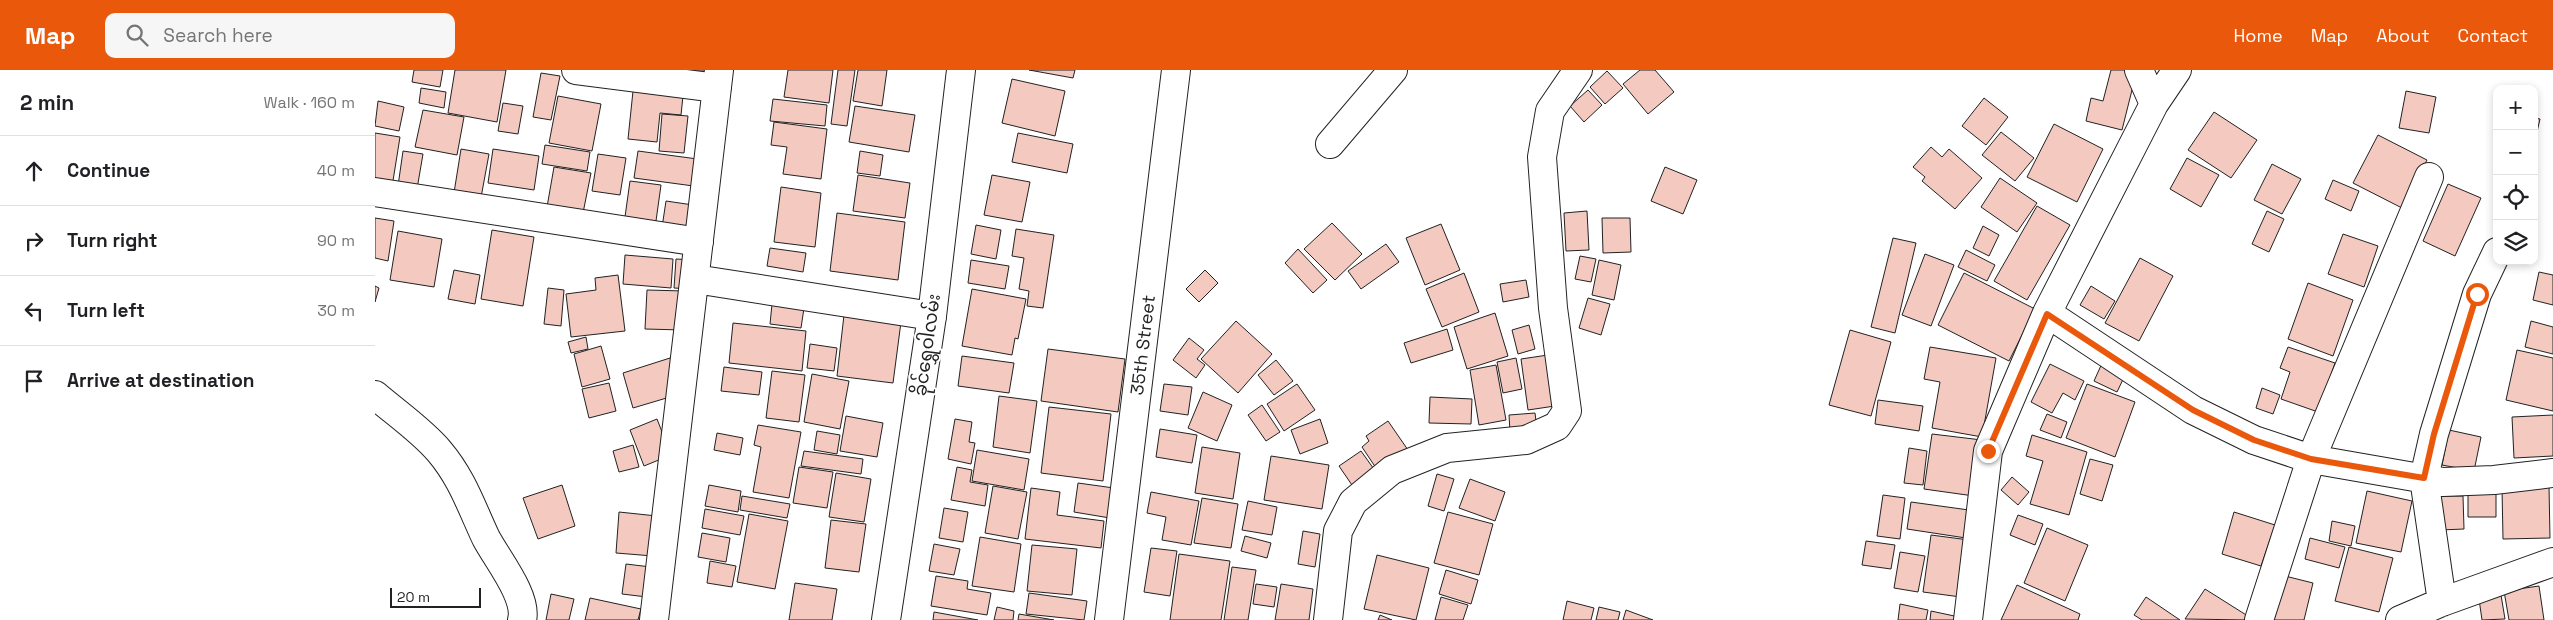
<!DOCTYPE html>
<meta charset="utf-8">
<style>
:root{--surface:#fff;--page:#f6f6f6;--text:#202124;--muted:#757577;--line:#e0e0e0;--accent:#ea580c}
body{margin:0;font-family:"Space Grotesk","Noto Sans Myanmar",sans-serif;background:var(--page);color:var(--text)}
.controls{position:absolute;right:15px;top:15px;display:grid;overflow:hidden;border-radius:10px;box-shadow:0 2px 8px #0003}
.controls button{width:45px;height:45px;display:grid;place-items:center;padding:0;border:0;border-bottom:1px solid var(--line);background:var(--surface);color:var(--text);font:25px sans-serif}
.scale{position:absolute;left:15px;bottom:12px;width:91px;box-sizing:border-box;padding-left:5px;border:2px solid #222;border-top:0;font-size:14px;line-height:18px;white-space:nowrap;color:#222;-webkit-text-stroke:4px #fff;paint-order:stroke}
.stop{position:absolute;width:15px;height:15px;margin:-11px;border:4px solid #ea580c;border-radius:50%;background:#fff}
.stop.end{background:#ea580c;border-color:#fff;box-shadow:0 1px 5px #0008}
.list{margin:0;padding:0;list-style:none}
h2{display:flex;justify-content:space-between;align-items:center;height:65px;margin:0;padding:0 20px;font-size:21px}
h2 small{font-size:16px;font-weight:400;color:var(--muted)}
.list li{display:grid;grid-template-columns:32px 1fr auto;gap:15px;align-items:center;box-sizing:border-box;height:70px;padding:0 20px;border-top:1px solid var(--line)}
.list b{display:block;font-size:19px;white-space:nowrap}
.list em{font-size:16px;font-style:normal;color:var(--muted)}
.icon{flex:none;width:28px;height:28px;fill:none;stroke:currentColor;stroke-width:2;stroke-linecap:round;stroke-linejoin:round}
.map{position:relative;flex:none;width:2178px;height:550px;overflow:hidden}
header{display:flex;align-items:center;gap:30px;box-sizing:border-box;height:70px;padding:0 25px;background:var(--accent);color:#fff}
header strong{font-size:24px}
nav{display:flex;gap:28px;margin-inline-start:auto;font-size:18px}
.search{width:350px;height:45px;background:var(--page);display:flex;align-items:center;gap:12px;box-sizing:border-box;padding:0 18px;border-radius:10px;color:var(--muted);font-size:19px}
main{display:flex}
aside{flex:1;background:var(--surface)}
.map>svg:first-child{display:block}
.building{fill:#f3c9c0;stroke:#222}
.lines{fill:none;stroke-linecap:round;stroke-linejoin:round}
.street-casing{stroke:#222;stroke-width:30}
.secondary-casing{stroke:#222;stroke-width:30}
.street{stroke:#fff;stroke-width:28}
.secondary{stroke:#fff;stroke-width:28}
.route{stroke:#ea580c;stroke-width:6}
.labels{text-anchor:middle;stroke-width:4;stroke-linejoin:round;paint-order:stroke}
.street-label{font-size:18px;fill:#222;stroke:#fff}
</style>
<header>
<strong>Map</strong>
<div class="search"><svg class="icon" aria-label="search" viewBox="0 0 24 24"><circle cx="10" cy="10" r="6"/><path d="M15 15l6 6"/></svg>Search here</div>
<nav><a>Home</a><a>Map</a><a>About</a><a>Contact</a></nav>
</header>
<main>
<aside>
<h2>2 min<small>Walk · 160 m</small></h2>
<ul class="list">
<li><svg class="icon" aria-label="ahead" viewBox="0 0 24 24"><path d="M12 20V5M6 11l6-6 6 6"/></svg><div><b>Continue</b></div><em>40 m</em></li>
<li><svg class="icon" aria-label="right" viewBox="0 0 24 24"><path d="M7 20v-9h11M14 6l5 5-5 5"/></svg><div><b>Turn right</b></div><em>90 m</em></li>
<li><svg class="icon" aria-label="left" viewBox="0 0 24 24"><path d="M17 20v-9H6M10 6l-5 5 5 5"/></svg><div><b>Turn left</b></div><em>30 m</em></li>
<li><svg class="icon" aria-label="arrive" viewBox="0 0 24 24"><path d="M6 21V4h12l-3 4 3 4H6"/></svg><div><b>Arrive at destination</b></div></li>
</ul>
</aside>
<div class="map">
<svg width="2178" height="550" viewBox="0 0 2178 550">
<rect width="100%" height="100%" fill="#fff"/>
<path class="building" d="M39 0H68L65 17 37 12Z
M80 0H131L122 52 73 43Z
M309 0H337V4Z
M413 0H458L454 33 409 27Z
M463 0H480L472 56 456 54Z
M483 0H512L507 36 478 31Z
M654 0H700L698 8Z
M1265 0H1280L1299 22 1273 44 1248 14Z
M1736 0H1762L1747 60 1711 51 1716 28 1728 31Z
M1232 1 1248 18 1230 34 1215 17Z
M166 3 185 6 176 50 158 47Z
M637 9 690 21 680 66 627 53Z
M46 18 71 22 69 38 44 33Z
M1213 20 1227 35 1209 52 1195 36Z
M258 21 308 26 306 45 285 43 282 72 253 69Z
M2031 21 2061 27 2054 63 2024 58Z
M183 26 226 34 217 81 174 73Z
M1609 28 1633 47 1611 75 1587 56Z
M398 29 452 35 450 56 395 51Z
M3 31 29 37 24 61 0 56Z
M128 33 148 36 143 64 123 61Z
M480 36 540 45 534 82 474 72Z
M48 40 89 47 82 85 40 77Z
M1839 42 1882 70 1856 108 1813 80Z
M287 44 313 46 309 83 284 81Z
M2159 48 2165 49 2159 75Z
M399 52 452 59 446 109 408 104 412 77 396 75Z
M1679 54 1728 79 1702 132 1652 107Z
M1626 62 1659 88 1640 111 1607 85Z
M0 63 25 67 17 117 0 114Z
M643 63 698 74 692 103 637 92Z
M2003 65 2052 90 2027 138 1978 113Z
M170 75 215 82 212 101 167 94Z
M1556 77 1567 87 1574 79 1607 108 1580 139 1547 111 1550 107 1538 97Z
M86 79 114 84 105 133 78 129Z
M118 79 164 86 159 120 113 113Z
M28 81 48 84 42 119 23 116Z
M263 81 330 90 326 117 259 108Z
M485 81 508 85 505 106 482 103Z
M223 84 251 88 245 125 217 121Z
M1812 88 1844 105 1826 137 1795 119Z
M1897 94 1926 109 1907 144 1879 130Z
M179 97 216 103 208 143 172 137Z
M1290 97 1322 110 1308 144 1276 131Z
M483 105 535 113 530 148 478 141Z
M617 105 655 112 647 152 609 145Z
M1625 108 1662 133 1642 162 1606 137Z
M1958 110 1984 121 1976 141 1950 129Z
M255 111 286 115 280 158 249 154Z
M2073 114 2106 128 2080 186 2048 171Z
M406 117 446 123 440 177 399 172Z
M291 131 325 136 320 168 286 164Z
M1662 136 1695 155 1652 230 1619 211Z
M1212 141 1214 180 1191 181 1189 143Z
M1892 141 1909 149 1894 182 1877 174Z
M462 143 530 152 523 210 455 201Z
M0 148 19 151 13 191 0 188Z
M1227 148H1255L1256 182 1228 183Z
M957 153 987 184 960 210 929 179Z
M1066 154 1085 200 1050 215 1031 168Z
M601 155 626 160 621 189 596 184Z
M1608 156 1624 165 1614 186 1598 178Z
M641 159 679 165 668 238 652 236 654 221 644 219 649 188 637 186Z
M117 160 159 167 148 236 106 229Z
M23 161 67 169 59 217 15 210Z
M1968 164 2003 176 1989 217 1953 204Z
M1518 168 1541 173 1520 263 1496 257Z
M1011 174 1024 192 986 219 973 201Z
M395 178 431 183 428 202 392 196Z
M923 179 952 210 938 223 910 193Z
M1591 180 1620 195 1612 211 1583 197Z
M1550 184 1579 195 1556 256 1527 245Z
M250 185 298 189 296 218 248 214Z
M1205 186 1221 189 1216 212 1200 209Z
M1765 188 1798 206 1764 271 1730 253Z
M301 189 318 190 316 219 299 218Z
M596 190 634 196 630 219 593 213Z
M1224 190 1246 195 1239 230 1217 225Z
M79 200 105 205 100 234 73 229Z
M830 200 843 213 824 232 811 219Z
M2164 202 2178 205V235L2158 230Z
M1089 203 1104 242 1067 257 1051 219Z
M1589 203 1660 239 1634 291 1563 255Z
M243 205 250 261 196 267 191 224 221 220 220 208Z
M1151 210 1154 227 1128 232 1125 214Z
M1933 213 1978 230 1958 286 1913 269Z
M0 216 4 218 0 232Z
M1716 216 1740 231 1729 249 1705 235Z
M173 218 189 220 186 256 169 254Z
M597 219 651 229 643 269 640 268 637 285 587 276Z
M272 220 309 221 308 260 270 259Z
M1213 228 1235 234 1226 265 1204 258Z
M397 234 429 238 426 258 395 254Z
M1120 243 1133 286 1092 299 1079 257Z
M469 245 526 252 518 313 462 306Z
M861 251 897 284 863 323 826 289Z
M2156 251 2178 257V284L2150 277Z
M358 253 431 261 427 301 354 293Z
M1154 255 1160 279 1143 284 1137 260Z
M1072 259 1078 280 1036 293 1029 273Z
M1475 260 1516 272 1496 346 1454 335Z
M211 267 213 279 196 283 193 272Z
M814 268 829 280 822 289 830 295 821 308 798 290Z
M435 274 462 278 459 301 432 298Z
M226 276 235 309 207 317 199 284Z
M1555 277 1621 288 1607 367 1557 358 1565 312 1549 309Z
M1913 277 1960 293 1943 342 1906 329 1915 302 1905 298Z
M673 279 750 289 743 342 666 331Z
M2142 280 2178 288V341L2131 330Z
M1173 285 1180 336 1153 340 1146 289Z
M587 286 639 293 634 323 583 316Z
M295 288 305 324 258 338 248 303Z
M1141 288 1147 319 1128 323 1122 292Z
M901 290 918 311 899 325 883 305Z
M1728 291 1752 301 1742 322 1719 311Z
M1675 294 1709 311 1700 330 1688 323 1677 343 1656 332Z
M1121 295 1131 350 1104 355 1095 300Z
M349 297 387 302 384 325 346 321Z
M397 301 430 305 424 352 391 348Z
M437 304 474 311 465 359 429 352Z
M234 313 241 341 214 348 207 319Z
M789 314 817 317 813 345 785 341Z
M922 314 940 340 909 361 892 334Z
M1712 314 1760 332 1740 387 1691 368Z
M1887 318 1905 325 1898 344 1881 338Z
M828 322 857 335 842 371 813 358Z
M624 326 662 331 655 383 618 377Z
M1055 327 1097 329 1096 354 1054 353Z
M1503 330 1548 336 1544 361 1500 354Z
M887 335 905 362 891 371 873 345Z
M674 337 736 344 728 411 666 403Z
M1160 343 1162 359 1135 362 1134 345Z
M1672 344 1692 352 1686 368 1665 360Z
M2178 345V386L2139 388 2137 347Z
M471 346 508 353 502 387 465 381Z
M282 349 296 385 269 396 255 360Z
M580 349 597 352 594 372 600 373 596 394 573 389Z
M945 349 953 373 925 384 916 360Z
M1013 351 1033 380 1003 401 987 377 994 371 991 366Z
M383 355 426 362 414 428 378 422 386 377 379 375Z
M785 359 822 365 817 393 781 387Z
M2074 360 2106 367 2099 401 2067 395Z
M442 361 465 365 462 384 439 380Z
M342 363 368 368 365 385 339 380Z
M1557 364 1607 370 1599 426 1549 419Z
M1657 365 1712 382 1694 445 1655 434 1668 391 1651 386Z
M258 375 264 397 244 402 238 381Z
M827 377 865 383 858 429 820 423Z
M1534 378 1552 381 1548 415 1529 413Z
M602 380 654 389 649 420 597 411Z
M429 381 488 389 486 404 426 396Z
M986 381 1001 402 979 418 964 396Z
M896 386 954 395 947 439 889 430Z
M1715 389 1738 395 1727 431 1705 424Z
M424 397 458 402 452 438 418 433Z
M582 397 597 400 595 412 613 415 610 436 576 430Z
M461 403 496 409 489 452 454 447Z
M1062 404 1079 409 1069 441 1053 436Z
M1637 407 1654 422 1643 435 1626 420Z
M1095 409 1130 422 1120 451 1084 438Z
M703 413 739 418 735 448 699 442Z
M187 415 200 456 163 469 148 428Z
M334 415 366 421 363 442 330 436Z
M618 416 652 422 643 469 610 463Z
M2174 416 2175 468 2128 469 2127 418Z
M2093 417H2121V447H2093Z
M656 418 685 422 682 445 729 451 726 478 650 469Z
M1992 421 2037 431 2026 482 1981 473Z
M776 422 824 431 816 475 787 470 791 447 772 443Z
M1508 425 1530 428 1525 469 1502 466Z
M367 426 415 434 412 448 365 440Z
M2064 426H2088L2089 459 2065 460Z
M827 428 863 434 856 478 819 473Z
M873 431 902 437 897 465 867 460Z
M1536 432 1594 440 1591 468 1532 459Z
M569 438 593 442 588 472 564 468Z
M330 439 369 446 365 465 327 458Z
M244 442 282 446 278 486 241 483Z
M1073 442 1118 454 1104 505 1059 493Z
M1859 442 1900 455 1886 496 1847 484Z
M374 444 413 451 400 519 362 512Z
M1643 445 1668 454 1660 475 1635 465Z
M456 450 491 454 484 502 450 498Z
M1957 451 1980 456 1976 476 1954 471Z
M1672 458 1713 475 1690 531 1649 513Z
M928 461 945 464 940 497 923 494Z
M327 463 355 468 351 492 323 487Z
M1556 465 1594 470 1586 527 1548 522Z
M870 466 896 473 892 488 866 481Z
M605 467 646 474 639 522 597 516Z
M1935 468 1970 477 1964 498 1930 489Z
M1491 471 1520 475 1516 499 1487 495Z
M559 474 585 479 579 505 554 501Z
M657 475 702 479 697 525 652 521Z
M1974 477 2018 488 2004 542 1960 531Z
M776 478 802 481 795 526 769 522Z
M1525 482 1550 486 1543 522 1519 518Z
M804 484 855 491 846 550H795Z
M1002 485 1054 498 1041 550 989 539Z
M335 491 361 496 357 517 332 513Z
M251 494 276 497 272 527 247 524Z
M857 497 881 500 873 550H849Z
M1071 500 1103 510 1096 534 1064 524Z
M561 506 593 511 592 519 616 523 612 545 556 536Z
M1910 506 1938 513 1929 550H1899Z
M420 513 462 519 457 550H414Z
M881 514 902 517 899 537 878 534Z
M906 514 938 519 934 550H900Z
M1642 515 1705 544 1703 550H1626Z
M2164 516 2169 550H2134L2129 521Z
M1830 519 1876 548 1875 550 1810 549Z
M654 523 712 531 709 550 651 544Z
M176 524 199 529 194 550H171Z
M2126 525 2130 549 2107 550 2104 529Z
M1066 527 1093 535 1088 550H1060Z
M1771 527 1805 550H1767L1759 545Z
M215 528 266 539 263 550H210Z
M1192 531 1219 538 1216 550H1188Z
M1525 534 1553 540 1551 550H1523Z
M622 537 639 541 638 550H619Z
M1224 537 1245 542 1243 550H1221Z
M1251 540 1278 550H1248Z
M1556 541 1584 547 1583 550H1555Z
M559 542 603 550H558Z
M644 544 679 550H643Z
M1005 545 1017 550H1003Z"/>
<g class="lines">
<defs>
<path id="street" d="M201 0 342 18
M1764 0 1779 34
M955 74 1018 0
M0 122 324 172
M320 209 557 246
M1672 243 1818 340 1879 370 1936 389 2068 412 2119 410 2178 403
M0 325C21 343 46 360 64 381 87 408 96 436 111 468 122 489 153 527 147 550
M2067 532 2049 408 2059 364 2102 224 2122 182
M279 550 344 0
M734 550 801 0
M953 550 963 461 978 432 1017 400 1072 378 1151 370 1182 356 1192 341 1178 238 1167 87 1175 41 1203 0
M1593 550 1613 381 1672 243 1779 34 1802 0
M1884 550 1936 389 2054 107
M2025 550 2067 532 2178 492"/>
<path id="secondary" d="M511 550 557 246 586 0"/>
</defs>
<use href="#street" class="street-casing"/>
<use href="#secondary" class="secondary-casing"/>
<use href="#street" class="street"/>
<use href="#secondary" class="secondary"/>
</g>
<g class="lines">
<path class="route" d="M1613 381 1672 244 1818 340 1879 370 1936 389 2049 408 2059 364 2102 224"/>
</g>
<g class="labels">
<g class="street-label">
<text transform="translate(552 275) rotate(-82)" y="6">ခိုင်ရွှေဝါလမ်း</text>
<text transform="translate(768 275) rotate(-83)" y="6">35th Street</text>
</g>
</g>
</svg>
<div class="controls">
<button>+</button>
<button>−</button>
<button><svg class="icon" aria-label="locate" viewBox="0 0 24 24"><circle cx="12" cy="12" r="6"/><path d="M12 2v4M12 18v4M2 12h4M18 12h4"/></svg></button>
<button><svg class="icon" aria-label="layers" viewBox="0 0 24 24"><path d="M12 4l9 5-9 5-9-5zM3 14l9 5 9-5"/></svg></button>
</div>
<div class="scale">20 m</div>
<div class="stop" style="left:2102px;top:224px"></div>
<div class="stop end" style="left:1613px;top:381px"></div>
</div>
</main>
